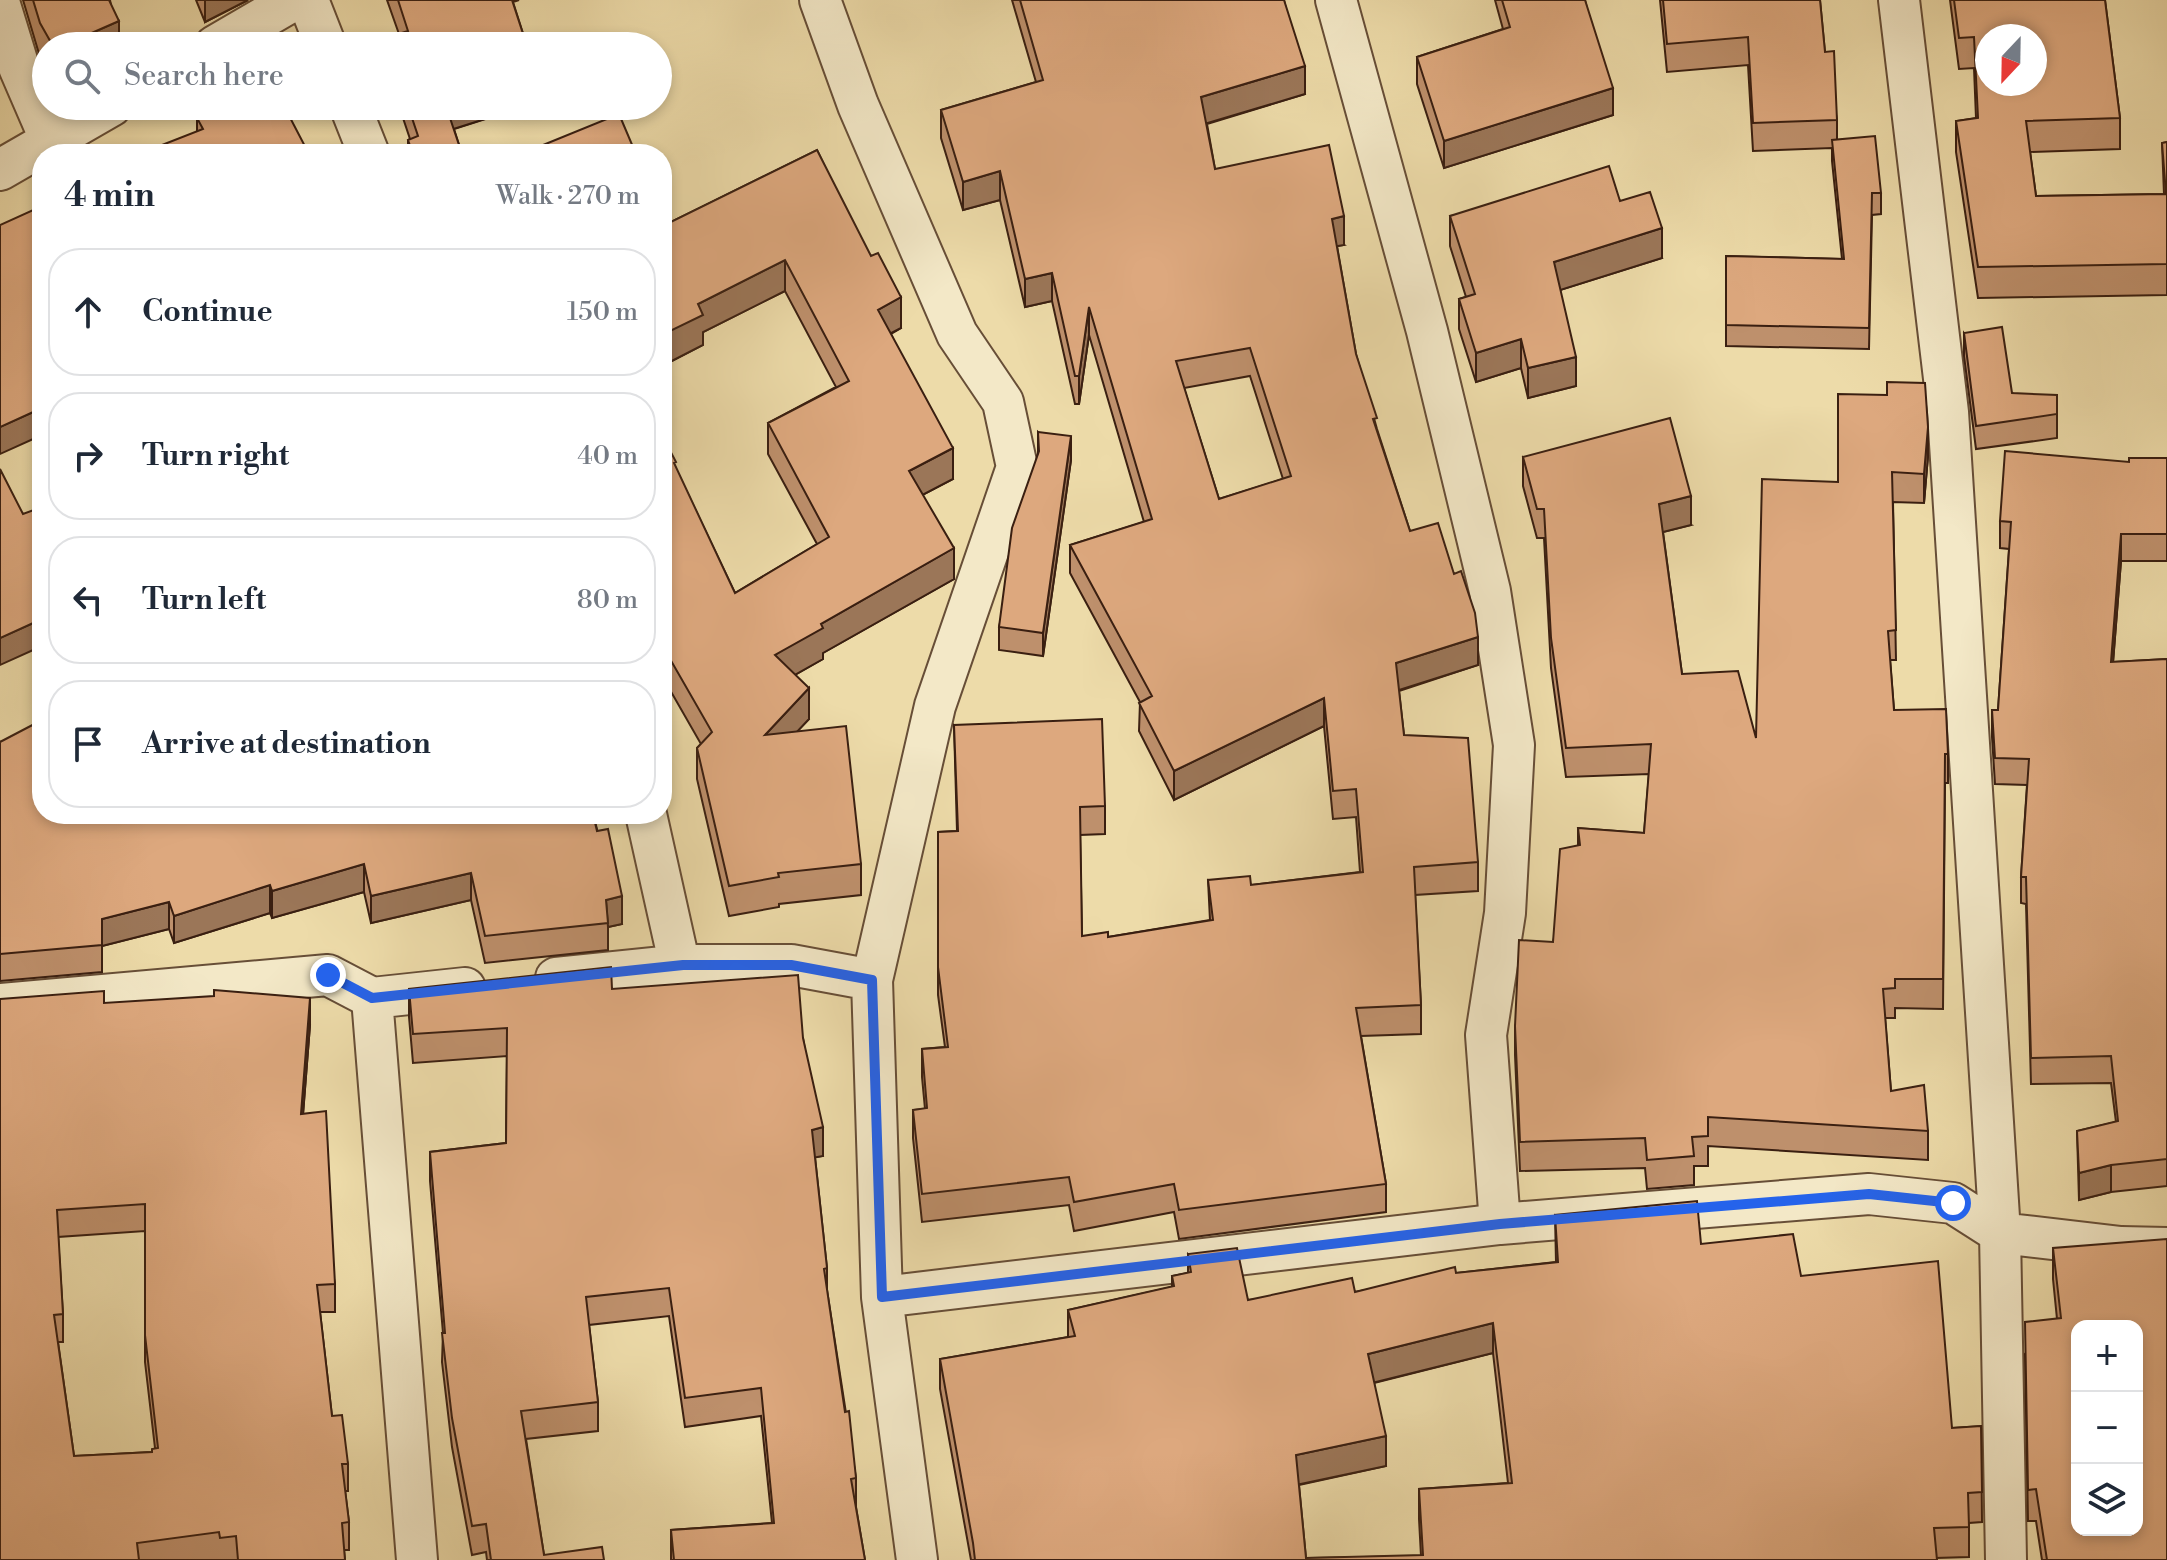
<!DOCTYPE html>
<meta charset="utf-8">
<style>
:root{--surface:#fff;--page:#f6f6f7;--text:#1f2937;--muted:#747a83;--line:#e0e1e3}
body{margin:0;font-family:"Libre Bodoni",serif;background:var(--page);color:var(--text)}
.controls{position:absolute;right:24px;bottom:24px;display:grid;overflow:hidden;border-radius:16px;box-shadow:0 4px 12px #0003}
.controls button{width:72px;height:72px;display:grid;place-items:center;padding:0;border:0;border-bottom:2px solid var(--line);background:var(--surface);color:var(--text);font:40px sans-serif}
.compass{position:absolute;left:1975px;top:24px;width:72px;height:72px;border-radius:50%;background:var(--surface);box-shadow:0 4px 12px #0003;rotate:202deg}
.stop{position:absolute;width:24px;height:24px;margin:-18px;border:6px solid #2563eb;border-radius:50%;background:#fff}
.stop.end{background:#2563eb;border-color:#fff;box-shadow:0 2px 8px #0008}
.list{margin:0;padding:0;list-style:none}
h2{display:flex;justify-content:space-between;align-items:center;height:104px;margin:0;padding:0 32px;font-size:34px}
h2 small{font-size:26px;font-weight:400;color:var(--muted)}
.list li{display:grid;grid-template-columns:52px 1fr auto;gap:24px;align-items:center;box-sizing:border-box;height:128px;margin:0 16px 16px;padding:0 16px;border:2px solid var(--line);border-radius:32px}
.list b{display:block;font-size:30px;white-space:nowrap}
.list em{font-size:26px;font-style:normal;color:var(--muted)}
.icon{flex:none;width:44px;height:44px;fill:none;stroke:currentColor;stroke-width:2;stroke-linecap:round;stroke-linejoin:round}
.map{position:relative;flex:none;width:2167px;height:1560px;overflow:hidden}
.search{position:absolute;background:var(--surface);box-shadow:0 4px 12px #0003;left:32px;top:32px;width:640px;height:88px;display:flex;align-items:center;gap:20px;box-sizing:border-box;padding:0 28px;border-radius:44px;color:var(--muted);font-size:30px}
.panel{position:absolute;background:var(--surface);box-shadow:0 4px 12px #0003;left:32px;top:144px;width:640px;height:680px;border-radius:32px}
.map>svg:first-child{display:block}
.lines{fill:none;stroke-linecap:round;stroke-linejoin:round}
.minor-casing{stroke:#674e37;stroke-width:44}
.minor{stroke:#f3e8c7;stroke-width:40}
.wall{fill:#be906c;stroke:#3a1f11;stroke-width:2;fill-rule:evenodd}
.shaded-wall{fill:#9b7658;stroke:#3a1f11;stroke-width:2}
.building{fill:#dda87e;stroke:#3a1f11;stroke-width:2;fill-rule:evenodd}
.route{stroke:#2563eb;stroke-width:10}
</style>
<div class="map">
<svg width="2167" height="1560" viewBox="0 0 2167 1560">
<rect width="100%" height="100%" fill="#eddba9"/>
<filter id="stains"><feTurbulence type="fractalNoise" baseFrequency=".0025" numOctaves="4"/><feColorMatrix values="0 0 0 0 .2 0 0 0 0 .09 0 0 0 0 .02 0 0 0 .5 -.17"/></filter>
<radialGradient id="worn" r=".72"><stop offset=".6" stop-color="#630" stop-opacity="0"/><stop offset="1" stop-color="#630" stop-opacity=".3"/></radialGradient>
<g class="lines">
<defs>
<path id="minor" d="M308 0 326 46
M820 0 858 105 957 334 1003 402 1017 467 935 706 872 980 882 1297 917 1560
M1336 0 1427 331 1490 591 1514 745 1505 913 1486 1035 1500 1224
M1899 0 1948 412 2000 1233 2006 1560
M0 5 19 67 51 141
M215 46 294 0
M350 106 369 154
M0 170 111 106
M646 814 677 953 683 965
M556 978 683 965H791L872 980
M372 998 417 1560
M0 1004 328 975 372 998 465 988
M882 1297 1500 1224 1869 1194 1953 1203 2000 1233 2121 1247 2167 1248"/>
</defs>
<use href="#minor" class="minor-casing"/>
<use href="#minor" class="minor"/>
</g>
<path class="wall" d="M23 0H110L119 46H46V68L40 57Z
M196 0H248L205 22Z
M387 0H519L513 2 527 46H386V38L399 34Z
M1012 0H1284L1305 94 1207 124 1215 169 1344 245 1337 246 1356 354 1377 429 1410 531 1478 665 1399 691 1404 735 1478 862V891L1415 895 1421 1005V1034L1361 1036 1386 1184V1212L1179 1239 1174 1212 1074 1231 1069 1205 922 1222 913 1138V1110L925 1109 922 1077V1049L945 1047 938 995V832L957 831 954 725 1105 806V834L1080 835 1082 936 1108 937 1210 920 1208 880 1251 885 1360 872 1356 817 1333 819 1324 726 1174 800 1139 731 1140 702 1070 573V545L1144 522 1089 335 1079 404H1075L1052 301 1025 307 1000 200 963 210 941 138V110L1036 82ZM1250 376 1283 479 1219 499 1184 388Z
M1495 0H1585L1613 115 1444 168 1417 84V57L1503 29Z
M1660 0H1820L1825 52 1837 120V139L1881 193V214L1872 215 1869 349 1726 346V256L1842 259 1832 161V148L1753 151 1748 65 1667 72Z
M1950 0H2105L2120 118V149L2030 152 2036 196 2164 194 2162 143 2167 142V295L1978 298 1956 152V121L1976 118 1974 68 1959 69Z
M399 106H526L454 129 462 154H408V140L410 139Z
M197 118 309 154 197 132Z
M817 150 901 328 891 334 953 479 922 495 954 579 823 653V659L795 675 809 719 797 731 861 864V895L779 904V907L729 916 697 779V748L701 744 662 676V435L676 469 735 593 817 544 768 454V423L836 387 785 291 703 332V345L662 366V218L665 225Z
M1620 201 1662 258 1560 290 1576 386 1528 398 1521 368 1476 382 1459 329V299L1466 297 1450 246V216Z
M1964 333 2012 393 2057 414V438L1976 449 1964 356Z
M1038 432 1071 460 1043 656 999 650V627L1038 453Z
M1928 456 1924 503 1893 502 1896 660H1890L1894 710 1948 754V783H1945L1943 1009 1895 1008V1018H1885L1891 1091 1928 1131V1160L1708 1146V1166H1694V1185L1647 1189 1645 1168 1520 1171 1515 1055V1026L1553 942 1578 845V828L1644 833 1649 774 1566 777 1551 668 1544 538H1537L1523 486V457L1691 525 1663 532 1682 674 1756 738 1838 482Z
M2167 458V561H2121L2113 662 2167 659V1186L2111 1192 2079 1200 2077 1131 2116 1122 2111 1083 2031 1084 2026 904 2021 903V877L2027 785 1995 784 1992 737V710H1998L2009 549 2000 548V521L2129 462Z
M0 742 42 814H593L622 924 608 927V950L485 963 471 900 371 923 364 892 272 918 270 913 174 943 169 929 102 946V972L0 981Z
M409 989H612L803 1038 823 1156 815 1157 827 1268V1290L856 1478V1507L865 1560H671V1530L772 1523 761 1416 685 1427 669 1316 589 1325 598 1402V1431L526 1439 544 1555 604 1560H487L486 1552 472 1555 452 1447 442 1362 443 1333 430 1181V1152L506 1143 507 1056 413 1063 409 1017Z
M0 999 104 1003 310 1025 303 1114 335 1284V1312H320L332 1416 348 1464V1491H345L349 1522V1550H344L345 1560H0ZM145 1231V1362L155 1448 152 1452 74 1456 58 1342H63V1314L58 1237Z
M1555 1215 1701 1244 1801 1276 1952 1428 1981 1426 1982 1522 1969 1523V1557L1936 1558 1937 1560H971L940 1389V1359L1068 1337V1310L1172 1287V1276L1188 1273V1254L1248 1300 1355 1292 1456 1273 1556 1262ZM1493 1353 1508 1483 1419 1489V1519L1421 1556 1306 1558 1299 1485 1386 1466 1374 1383Z
M2053 1248 2167 1560H2042L2036 1521H2028L2025 1354 2057 1319 2053 1279Z"/>
<path class="shaded-wall" d="M205 0H248L205 22Z
M119 21V46H62Z
M1305 66V94L1201 125V97Z
M1613 88V115L1444 168V141Z
M444 106H526L444 132Z
M1000 171V200L963 210V182Z
M1344 216V245L1332 247V219Z
M1662 228V258L1554 292V262Z
M785 260V291L703 332V345L662 366V335L698 304Z
M1052 273V301L1025 307V279Z
M901 297V328L878 340V310Z
M1089 307V335L1079 404V376Z
M1521 339V368L1476 382V353Z
M1576 357V386L1528 398V368Z
M42 408V435L0 454V427Z
M1928 427V456L1924 503V474Z
M1071 436V460L1043 656V633Z
M953 448V479L909 502V471Z
M1691 496V525L1659 533V504Z
M2121 534V561L2111 689V662Z
M954 548V579L823 653V659L775 686V655L821 624Z
M42 619V646L0 665V638Z
M1478 637V665L1396 691V663Z
M809 688V719L765 766V735Z
M1324 698V726L1174 800V771Z
M364 864V892L272 918V891Z
M471 873V900L371 923V896Z
M270 885V913L174 943V916Z
M622 896V924L608 927 606 900Z
M169 902V929L102 946V919Z
M310 998V1025L301 1141V1114Z
M823 1127V1156L812 1158V1130Z
M2111 1165V1192L2079 1200V1173Z
M1493 1323V1353L1368 1384V1354Z
M1386 1436V1466L1296 1485V1455Z"/>
<path class="building" d="M33 0H109L119 21 62 46H53L40 23Z
M398 0H512L527 46H389L386 38 408 31Z
M1020 0H1284L1305 66 1201 97 1215 169 1329 145 1344 216 1332 219 1356 354 1377 418 1373 419 1410 531 1438 523 1454 574 1461 571 1475 613 1478 637 1396 663 1404 735 1468 738 1478 862 1414 867 1421 1005 1356 1008 1386 1184 1179 1210 1174 1184 1074 1202 1069 1177 922 1194 913 1110 927 1108 922 1049 948 1047 938 967V832L958 831 954 725 1102 719 1105 806 1080 807 1082 936 1108 932V937L1213 920 1208 880 1250 876 1251 885 1363 872 1356 789 1333 791 1324 698 1174 771 1139 703 1152 696 1070 545 1152 519 1089 307 1079 376H1075L1052 273 1025 279 1000 171 963 182 941 110 1043 80ZM1250 348 1291 476 1219 499 1176 361Z
M1502 0H1585L1613 88 1444 141 1417 57 1510 27Z
M1663 0H1820L1825 52 1834 51 1837 120 1753 123 1748 37 1667 44Z
M1954 0H2105L2120 118 2026 121 2036 196 2166 194 2162 143 2167 142V264L1978 267 1956 121 1978 118 1974 37 1959 38ZM1987 36H2035V84H1987Z
M220 106H284L309 154H139L203 129 197 118Z
M408 106H446L462 154H413L408 140 418 136Z
M619 114 636 154H521Z
M1875 136 1881 193H1872L1869 328 1726 325V256L1844 259 1832 140Z
M817 150 871 256 878 253 901 297 878 310 953 448 909 471 954 548 821 624 823 628 775 655 809 688 765 735 846 726 861 864 778 873 779 877 729 886 697 748 712 732 662 645V435L676 462 674 463 735 593 829 537 768 423 849 381 785 260 698 304 703 315 662 335V218L665 225Z
M1609 166 1620 201 1650 192 1662 228 1554 262 1576 357 1528 368 1521 339 1476 353 1459 299 1475 294 1450 216Z
M42 206V408L0 427V225Z
M2002 327 2012 393 2057 395V414L1976 426 1964 333Z
M1887 382 1925 383 1928 427 1924 474 1892 472 1896 630 1888 631 1894 710 1946 709 1948 754H1945L1943 979H1895V988L1883 989 1891 1091 1924 1085 1928 1131 1708 1117V1136L1692 1137 1694 1156 1647 1160 1645 1138 1520 1142 1515 1026 1519 940 1553 942 1560 849 1580 845 1578 828 1644 833 1651 744 1566 748 1551 638 1544 509H1537L1523 457 1670 418 1691 496 1659 504 1682 674 1738 671 1756 738 1762 479 1838 482V394L1887 395Z
M1038 432 1071 436 1043 633 999 627 1012 528 1039 451Z
M2005 451 2129 462V458H2167V534H2121L2111 662 2167 659V1159L2111 1165 2079 1173 2077 1131 2118 1121 2111 1056 2031 1058 2026 877H2021L2029 759 1995 758 1992 710H1998L2011 522 2000 521Z
M0 469 23 514 42 507V619L0 638Z
M42 720V814H593L597 831 608 829 622 896 606 900 608 923 485 936 471 873 371 896 364 864 272 891 270 885 174 916 169 902 102 919V945L0 954V742Z
M611 967 612 989 798 975 803 1038 823 1127 812 1130 827 1268 824 1269 845 1412 849 1411 856 1478 851 1479 865 1560H674L671 1530 774 1523 761 1388 685 1398 669 1288 586 1297 598 1402 521 1411 544 1555 602 1547 604 1560H491L486 1524 472 1526 452 1418 442 1333H445L430 1152 506 1143 507 1028 413 1034 409 989Z
M214 990 310 998 301 1114 326 1111 335 1284 317 1285 332 1416 342 1415 348 1464H342L349 1522 342 1523 345 1560H238L236 1536 220 1538 219 1532 137 1543 139 1560H0V999L104 991V1003L214 996ZM145 1204V1335L158 1448 152 1449V1452L74 1456 54 1315 63 1314 57 1210Z
M1697 1201 1701 1244 1793 1234 1801 1276 1938 1261 1952 1428 1981 1426 1982 1492 1968 1493 1969 1527 1934 1528 1937 1560H975L973 1543 940 1359 1075 1336 1068 1310 1174 1286 1172 1276 1191 1272 1188 1254 1237 1248 1248 1300 1352 1278 1355 1292 1455 1267 1456 1273 1558 1262 1555 1215ZM1493 1323 1512 1483 1419 1489 1423 1555 1306 1558 1296 1455 1386 1436 1368 1354Z
M2167 1239V1560H2047L2036 1489 2028 1490 2025 1322 2061 1318 2053 1248ZM2077 1326H2137V1530H2077Z"/>
<g class="lines">
<path class="route" d="M328 975 372 998 683 965H791L872 980 882 1297 1500 1224 1869 1194 1953 1203"/>
</g>
<rect width="100%" height="100%" filter="url(#stains)"/>
<rect width="100%" height="100%" fill="url(#worn)"/>
</svg>
<div class="controls">
<button>+</button>
<button>−</button>
<button><svg class="icon" aria-label="layers" viewBox="0 0 24 24"><path d="M12 4l9 5-9 5-9-5zM3 14l9 5 9-5"/></svg></button>
</div>
<svg class="compass" viewBox="-18 -18 36 36"><path d="M0-13l5 13h-10z" fill="#e53935"/><path d="M0 13l5-13h-10z" fill="#747a83"/></svg>
<div class="stop" style="left:1953px;top:1203px"></div>
<div class="stop end" style="left:328px;top:975px"></div>
<div class="search"><svg class="icon" aria-label="search" viewBox="0 0 24 24"><circle cx="10" cy="10" r="6"/><path d="M15 15l6 6"/></svg>Search here</div>
<section class="panel">
<h2>4 min<small>Walk · 270 m</small></h2>
<ul class="list">
<li><svg class="icon" aria-label="ahead" viewBox="0 0 24 24"><path d="M12 20V5M6 11l6-6 6 6"/></svg><div><b>Continue</b></div><em>150 m</em></li>
<li><svg class="icon" aria-label="right" viewBox="0 0 24 24"><path d="M7 20v-9h11M14 6l5 5-5 5"/></svg><div><b>Turn right</b></div><em>40 m</em></li>
<li><svg class="icon" aria-label="left" viewBox="0 0 24 24"><path d="M17 20v-9H6M10 6l-5 5 5 5"/></svg><div><b>Turn left</b></div><em>80 m</em></li>
<li><svg class="icon" aria-label="arrive" viewBox="0 0 24 24"><path d="M6 21V4h12l-3 4 3 4H6"/></svg><div><b>Arrive at destination</b></div></li>
</ul>
</section>
</div>
